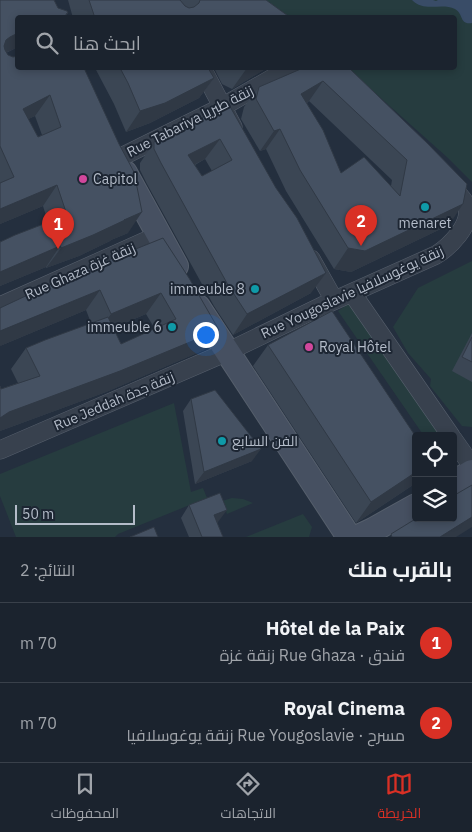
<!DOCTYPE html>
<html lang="ar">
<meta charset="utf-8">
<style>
:root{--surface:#1b232e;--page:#282f3a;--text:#f1f3f6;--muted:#a0a4aa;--line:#39404a;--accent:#d93025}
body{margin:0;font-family:"IBM Plex Sans",Cairo,sans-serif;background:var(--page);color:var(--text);direction:rtl}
.controls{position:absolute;right:15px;bottom:15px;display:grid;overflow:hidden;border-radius:5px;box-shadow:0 2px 8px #0003}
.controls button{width:45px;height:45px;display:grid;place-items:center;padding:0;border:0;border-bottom:1px solid var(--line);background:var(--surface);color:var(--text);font:25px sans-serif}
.scale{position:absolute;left:15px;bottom:12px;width:120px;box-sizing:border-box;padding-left:5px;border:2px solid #b4bcc9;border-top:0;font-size:14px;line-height:18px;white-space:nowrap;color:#b4bcc9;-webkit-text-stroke:4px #1d2633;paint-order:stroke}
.you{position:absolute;left:205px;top:334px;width:18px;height:18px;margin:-12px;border:4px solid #fff;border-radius:50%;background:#1a73e8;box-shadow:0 0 0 8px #1a73e833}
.badge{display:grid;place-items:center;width:32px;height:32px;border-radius:50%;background:var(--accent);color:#fff;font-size:16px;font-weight:700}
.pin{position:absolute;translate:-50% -41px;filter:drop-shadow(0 1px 2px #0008)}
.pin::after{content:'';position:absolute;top:26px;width:18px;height:15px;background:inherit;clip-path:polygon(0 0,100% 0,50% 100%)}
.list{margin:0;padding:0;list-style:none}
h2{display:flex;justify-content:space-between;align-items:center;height:65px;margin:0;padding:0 20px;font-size:21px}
h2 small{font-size:16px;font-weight:400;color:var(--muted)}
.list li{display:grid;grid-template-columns:32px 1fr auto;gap:15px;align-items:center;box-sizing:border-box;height:80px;padding:0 20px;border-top:1px solid var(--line)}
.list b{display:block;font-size:19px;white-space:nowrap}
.list p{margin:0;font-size:16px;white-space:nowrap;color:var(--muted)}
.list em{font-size:16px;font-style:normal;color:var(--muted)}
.icon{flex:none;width:28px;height:28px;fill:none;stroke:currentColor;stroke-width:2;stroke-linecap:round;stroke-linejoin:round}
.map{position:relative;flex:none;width:472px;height:537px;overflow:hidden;direction:ltr}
.search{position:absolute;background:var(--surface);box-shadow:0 2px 8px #0003;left:15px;right:15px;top:15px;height:55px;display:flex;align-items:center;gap:12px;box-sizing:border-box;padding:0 18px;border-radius:5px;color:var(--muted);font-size:19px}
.sheet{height:225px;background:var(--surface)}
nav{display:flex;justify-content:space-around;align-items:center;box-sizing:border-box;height:70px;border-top:1px solid var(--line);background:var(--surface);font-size:14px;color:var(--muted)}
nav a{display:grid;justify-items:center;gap:2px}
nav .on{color:var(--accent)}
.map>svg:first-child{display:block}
.green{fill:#263c3f}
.water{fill:#394c67}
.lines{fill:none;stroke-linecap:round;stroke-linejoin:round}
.street-casing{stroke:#565f6c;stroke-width:19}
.secondary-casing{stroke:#565f6c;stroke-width:26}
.street{stroke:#38414e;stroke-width:18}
.secondary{stroke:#465061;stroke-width:24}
.wall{fill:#3b4654;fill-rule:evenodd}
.shaded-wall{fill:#303945}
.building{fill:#455162;stroke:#303945;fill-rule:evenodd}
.hotel-dot{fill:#d1479c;stroke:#1d2633;stroke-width:2}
.culture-dot{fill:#0f9aa8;stroke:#1d2633;stroke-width:2}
.labels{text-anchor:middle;stroke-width:4;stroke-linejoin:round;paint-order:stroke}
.street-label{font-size:14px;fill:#b4bcc9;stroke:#1d2633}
.poi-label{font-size:14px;fill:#b4bcc9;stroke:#1d2633;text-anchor:start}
</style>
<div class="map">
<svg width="472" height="537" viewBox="0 0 472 537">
<rect width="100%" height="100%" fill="#242f3e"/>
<path class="green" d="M257 0H472V182L448 158 347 68H454V18L283 17Z
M472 261V427L462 426 430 386 431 379 408 353 393 327 418 288Z
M351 302 444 436H424L338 311Z
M174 403 191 492 203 488 207 498 118 534 115 537H16L0 496V474Z
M232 498 243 499 253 503 227 514 222 501Z
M303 514 312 527 309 537H246Z"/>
<path class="water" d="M412 0H433L436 1 438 0H472V23C459 25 464 14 455 9 441 2 425 13 412 0Z"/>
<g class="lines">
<defs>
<path id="street" d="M202 68 233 127
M117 159 222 107 290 68
M311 259 334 300
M352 293 451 436
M0 306 159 235
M453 439 472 466
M0 450 227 352 322 306 436 255C449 247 472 225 467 207 464 198 455 191 449 185"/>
<path id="secondary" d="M125 173 176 266
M198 307 349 537
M453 483 472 472
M358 537 373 530 416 506"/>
</defs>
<use href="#street" class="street-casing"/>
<use href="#secondary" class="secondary-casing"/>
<use href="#street" class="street"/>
<use href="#secondary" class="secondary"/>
</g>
<path class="wall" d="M0 0 55 2 58 8 68 13 66 16 18 18 14 49 6 53 8 55 13 57 84 68 128 233 111 240 110 241 79 256 46 268V267L0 286V242L48 222 43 206 0 224ZM35 116 42 135 38 137 28 119Z
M68 0H180V1L181 0H266L291 18H73Z
M95 68H208L214 78 199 98 150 123 126 132 114 104Z
M214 68H267L232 89 222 84Z
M349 68 449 225 351 272 334 269 286 191 266 149 260 151 241 119 244 107 259 87ZM309 101 392 180 391 186 341 173 307 103Z
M228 103 311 293 233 335 214 306 147 184 140 170V163L154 142 184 128ZM205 159 212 171 202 176 195 165Z
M163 238 204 350 106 392 0 431V386L1 389 18 383 11 369 26 348 91 323 86 310 0 346ZM146 314 155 329 121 344 113 328Z
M472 333V382L452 371Z
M268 345 416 483 356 523 253 366Z
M191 399 252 461 195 484 183 411Z
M189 505 218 522 217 523 223 537H189L181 518Z"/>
<path class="shaded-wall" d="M18 33V49H14L0 55 6 40 10 37Z
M247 68H267L232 89Z
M214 78 199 98 150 123 126 132 140 111Z
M323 81 309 101 287 114 301 94Z
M50 95 35 116 8 129 23 109Z
M280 129 266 149 260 151 274 131Z
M220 139 205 159 174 175 188 155Z
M57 185 43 206 0 224V209Z
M463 204 449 225 351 272 334 269 348 248Z
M142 212 128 233 111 240 110 241 79 256 46 268 61 248Z
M60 246 46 267 0 286V272Z
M326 273 311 293 233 335 247 314Z
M100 290 86 310 0 346V331Z
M161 293 146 314 96 335 111 314Z
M219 330 204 350 106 392 0 431V418L9 412Z
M261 449 252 461 195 484 204 472Z
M416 472V483L356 523 371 502Z
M227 510 218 522 205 527 214 515Z
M472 517V527L456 537H440Z"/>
<path class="building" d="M0 0H54L58 8 67 11 68 13 66 14 67 18H18V33L10 37 6 40 4 46 5 50 8 55 13 57 18 56V68H84L119 144 134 172 142 212 124 220H125L93 235 61 248 60 246 0 272V242L15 235 67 215 57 185 0 209V183L14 177 0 146ZM50 95 61 127 38 137 23 109Z
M89 0H180L185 6 189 8 194 7 199 3 200 0H266L291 18H95Z
M120 68H208L214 78 165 103 140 111 128 83Z
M303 68H349L427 143 467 184 463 204 365 251 348 248 300 170 280 129 274 131 256 99 259 87ZM323 81 407 160 400 196 364 157 341 173 323 130 301 94Z
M228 103 276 188 297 218 326 273 247 314 228 285 161 163 154 149V142L184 128ZM220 139 232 160 202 176 188 155Z
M163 238 189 278 219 330 120 371 9 412 0 418V386L1 389 40 376 26 348 45 340 108 317 121 344 176 319 161 293 111 314 100 290 0 331V308L64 278Z
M332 311 416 437V472L371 502 268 345Z
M472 337V362L462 357Z
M215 390 261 449 204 472 191 399Z
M472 485V517L440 537H392L391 534 417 518H453V496Z
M220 493 227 510 214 515 223 537H202L189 505Z
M154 527 158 537H130Z"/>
<g class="hotel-dot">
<circle cx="83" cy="179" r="5"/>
<circle cx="309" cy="347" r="5"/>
</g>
<g class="culture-dot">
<circle cx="425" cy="207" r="5"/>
<circle cx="255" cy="289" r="5"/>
<circle cx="172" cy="327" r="5"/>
<circle cx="222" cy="441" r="5"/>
</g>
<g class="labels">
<g class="street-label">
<text transform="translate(190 121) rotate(-27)" y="5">Rue Tabariya زنقة طبريا</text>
<text transform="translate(80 271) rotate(-24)" y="5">Rue Ghaza زنقة غزة</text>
<text transform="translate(352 292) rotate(-25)" y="5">Rue Yougoslavie زنقة يوغوسلافيا</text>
<text transform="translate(114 401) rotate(-23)" y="5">Rue Jeddah زنقة جدة</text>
</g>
<g class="poi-label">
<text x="93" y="184">Capitol</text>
<text x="425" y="228" text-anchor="middle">menaret</text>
<text x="245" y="294" text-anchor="end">immeuble 8</text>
<text x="162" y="332" text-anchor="end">immeuble 6</text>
<text x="319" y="352">Royal Hôtel</text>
<text x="232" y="446">الفن السابع</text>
</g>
</g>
</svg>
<div class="controls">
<button><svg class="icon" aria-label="locate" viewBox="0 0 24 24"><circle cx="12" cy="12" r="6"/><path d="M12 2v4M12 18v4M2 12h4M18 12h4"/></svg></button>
<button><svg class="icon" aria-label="layers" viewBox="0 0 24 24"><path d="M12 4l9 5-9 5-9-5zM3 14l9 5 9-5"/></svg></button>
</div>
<div class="scale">50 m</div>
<div class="you"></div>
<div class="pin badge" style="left:58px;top:249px">1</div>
<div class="pin badge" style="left:361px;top:246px">2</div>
<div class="search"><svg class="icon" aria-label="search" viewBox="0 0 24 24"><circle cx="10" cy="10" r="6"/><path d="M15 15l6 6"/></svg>ابحث هنا</div>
</div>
<section class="sheet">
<h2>بالقرب منك<small>النتائج: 2</small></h2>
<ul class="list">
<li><span class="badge">1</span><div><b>Hôtel de la Paix</b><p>فندق · Rue Ghaza زنقة غزة</p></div><em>70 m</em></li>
<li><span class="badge">2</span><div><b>Royal Cinema</b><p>مسرح · Rue Yougoslavie زنقة يوغوسلافيا</p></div><em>70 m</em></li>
</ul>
</section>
<nav>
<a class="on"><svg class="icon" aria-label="map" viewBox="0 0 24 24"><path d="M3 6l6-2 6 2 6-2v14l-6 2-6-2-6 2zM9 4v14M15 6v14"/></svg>الخريطة</a>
<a><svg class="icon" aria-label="directions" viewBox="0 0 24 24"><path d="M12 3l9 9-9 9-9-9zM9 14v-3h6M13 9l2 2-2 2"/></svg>الاتجاهات</a>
<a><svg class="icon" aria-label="saved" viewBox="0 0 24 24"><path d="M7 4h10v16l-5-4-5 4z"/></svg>المحفوظات</a>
</nav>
